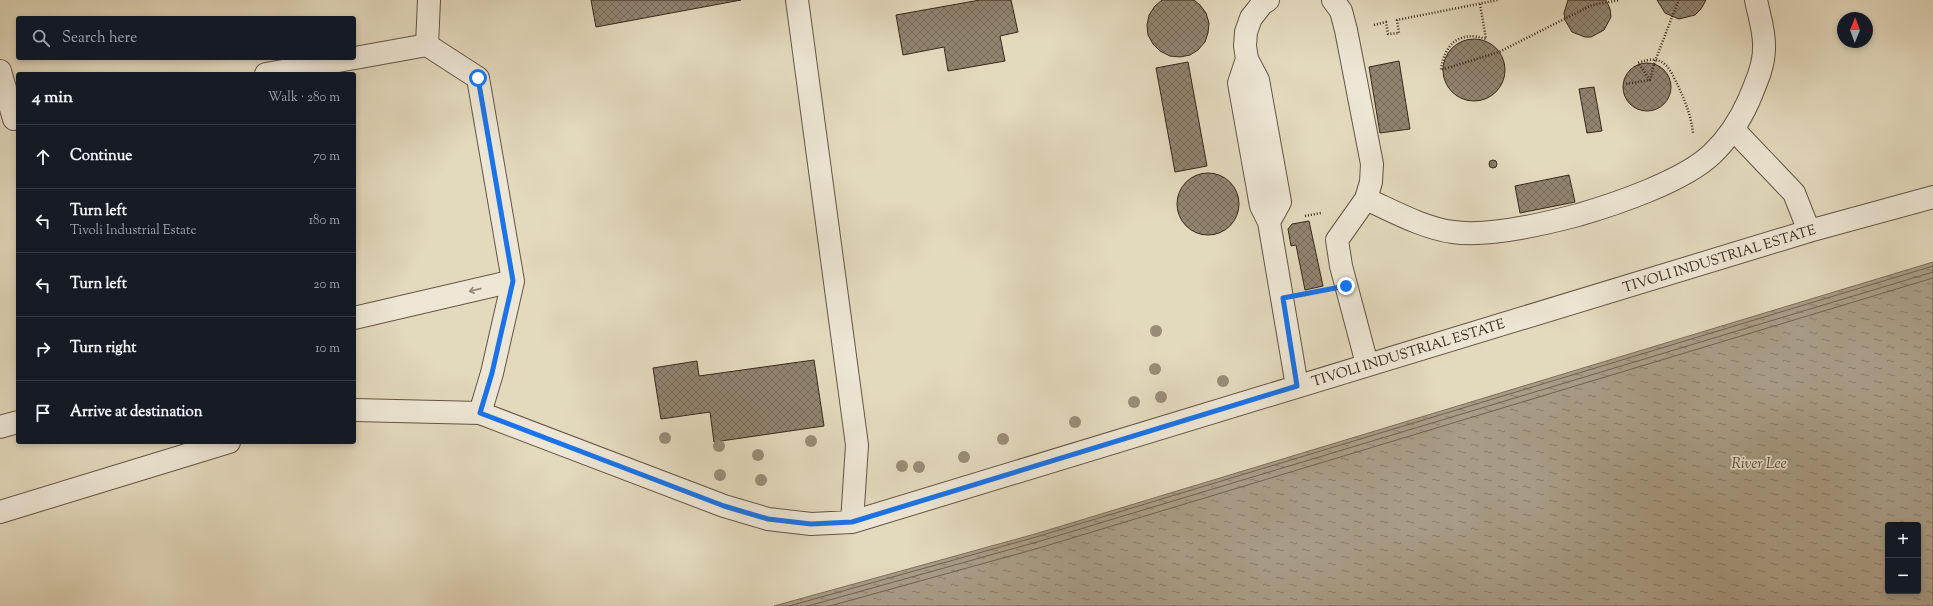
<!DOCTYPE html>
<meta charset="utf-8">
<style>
:root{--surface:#171b24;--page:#242831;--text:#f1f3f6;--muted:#9ea1a6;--line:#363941}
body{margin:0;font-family:"Sorts Mill Goudy",serif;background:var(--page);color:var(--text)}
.controls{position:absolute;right:12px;bottom:12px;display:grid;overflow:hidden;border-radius:4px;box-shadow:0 2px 6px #0003}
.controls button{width:36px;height:36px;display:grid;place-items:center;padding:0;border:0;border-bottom:1px solid var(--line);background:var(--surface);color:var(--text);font:20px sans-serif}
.compass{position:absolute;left:1837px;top:12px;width:36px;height:36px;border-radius:50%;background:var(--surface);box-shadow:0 2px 6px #0003;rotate:1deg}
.stop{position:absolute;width:12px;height:12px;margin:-9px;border:3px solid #1a73e8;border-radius:50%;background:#fff}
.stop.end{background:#1a73e8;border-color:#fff;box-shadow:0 1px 4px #0008}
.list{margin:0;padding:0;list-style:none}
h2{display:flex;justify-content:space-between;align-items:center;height:52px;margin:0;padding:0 16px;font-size:17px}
h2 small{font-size:13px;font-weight:400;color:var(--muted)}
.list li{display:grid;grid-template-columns:26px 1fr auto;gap:12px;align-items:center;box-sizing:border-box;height:64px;padding:0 16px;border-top:1px solid var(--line)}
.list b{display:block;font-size:15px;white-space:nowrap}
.list p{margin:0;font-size:13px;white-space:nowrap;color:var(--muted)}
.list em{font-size:13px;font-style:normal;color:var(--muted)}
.icon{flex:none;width:22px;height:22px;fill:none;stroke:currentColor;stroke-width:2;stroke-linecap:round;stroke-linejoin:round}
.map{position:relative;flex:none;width:1933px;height:606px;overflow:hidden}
.search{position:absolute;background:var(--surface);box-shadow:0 2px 6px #0003;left:16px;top:16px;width:340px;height:44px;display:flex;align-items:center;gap:10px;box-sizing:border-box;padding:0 14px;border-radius:4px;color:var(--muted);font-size:15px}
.panel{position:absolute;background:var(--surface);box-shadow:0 2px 6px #0003;left:16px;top:72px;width:340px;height:372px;border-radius:4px}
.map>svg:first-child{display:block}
.water{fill:url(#water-ripples);stroke:#7c6e5b;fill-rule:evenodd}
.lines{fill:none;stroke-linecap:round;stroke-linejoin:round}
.shore{stroke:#716250;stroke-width:1}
.building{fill:url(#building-cross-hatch);stroke:#39281b}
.minor-casing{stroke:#645444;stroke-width:24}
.path{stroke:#39281b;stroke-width:2.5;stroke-dasharray:1 2;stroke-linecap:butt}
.minor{stroke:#ede6d4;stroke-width:22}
.path-bridge{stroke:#39281b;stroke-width:2.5;stroke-dasharray:1 2;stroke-linecap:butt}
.tree{fill:#998c76}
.oneway{stroke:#938778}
.route{stroke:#1a73e8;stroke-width:5}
.labels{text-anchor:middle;stroke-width:3.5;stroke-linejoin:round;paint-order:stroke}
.street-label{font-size:14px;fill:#39281b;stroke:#ede6d4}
.water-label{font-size:15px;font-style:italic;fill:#5b4b3b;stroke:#ede6d4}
</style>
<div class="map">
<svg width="1933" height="606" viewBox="0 0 1933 606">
<defs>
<pattern id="water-ripples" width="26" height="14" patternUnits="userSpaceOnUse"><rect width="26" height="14" fill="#a99d86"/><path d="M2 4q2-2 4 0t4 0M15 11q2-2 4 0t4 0" fill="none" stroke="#8b806d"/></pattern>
<pattern id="building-cross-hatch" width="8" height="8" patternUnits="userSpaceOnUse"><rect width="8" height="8" fill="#91846f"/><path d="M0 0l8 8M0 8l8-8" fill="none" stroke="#776c5a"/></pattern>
</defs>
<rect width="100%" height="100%" fill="#e3d9bd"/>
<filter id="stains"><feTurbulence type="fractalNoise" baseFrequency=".005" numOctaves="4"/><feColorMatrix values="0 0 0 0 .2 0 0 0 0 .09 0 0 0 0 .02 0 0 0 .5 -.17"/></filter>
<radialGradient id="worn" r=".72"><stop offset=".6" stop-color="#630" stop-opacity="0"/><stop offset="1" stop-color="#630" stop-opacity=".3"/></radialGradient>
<path class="water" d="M1933 262V606H774L1035 534ZM1888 525H1918V591H1888Z"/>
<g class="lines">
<path class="shore" d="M789 606 1036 537 1933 266
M808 606 1037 542 1933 272
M830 606 1039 548 1933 278"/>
</g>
<path class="building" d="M591 0H741L596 27Z
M980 0H1011L1018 32 1000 36 1005 61 948 71 944 47 903 55 896 15Z
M1162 0H1194L1200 5 1206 13 1209 23 1208 33 1205 42 1198 50 1190 55 1180 57 1170 56 1160 51 1153 44 1148 35 1147 25 1149 15 1155 6Z
M1568 0H1606L1610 9 1611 17 1604 30 1591 37H1585L1572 32 1565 20 1564 13Z
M1657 0H1706L1701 9 1695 15 1679 19 1665 13Z
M1443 70a31 31 0 1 1 62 0a31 31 0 1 1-62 0Z
M1399 61 1410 129 1380 133 1369 67Z
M1188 62 1207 166 1175 172 1156 68Z
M1623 87a24 24 0 1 1 48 0a24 24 0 1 1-48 0Z
M1594 87 1602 131 1587 133 1579 89Z
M1489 164a4 4 0 1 1 8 0a4 4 0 1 1-8 0Z
M1177 204a31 31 0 1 1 62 0a31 31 0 1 1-62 0Z
M1569 175 1575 202 1520 213 1515 186Z
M1309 221 1323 286 1305 290 1296 245 1291 246 1288 229 1292 224Z
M814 360 824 426 714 442 710 412 661 419 653 368 697 361 699 376Z"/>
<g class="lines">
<defs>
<path id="minor" d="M797 0 857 445 852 522
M1268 0 1262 4 1251 18 1246 32 1245 46 1247 59 1239 83 1261 206 1269 222 1297 386
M1333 0 1341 11 1346 30 1372 164 1371 182 1366 199 1337 240 1341 266 1367 364
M427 45 429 0
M1247 59 1258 80 1280 202 1269 222
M0 71 14 119
M266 74 427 45 478 78 513 281 492 373 480 413
M1734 130 1794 193 1809 231
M1366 199C1393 211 1423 228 1453 232 1487 237 1544 224 1578 215 1616 204 1684 181 1712 154 1729 138 1740 120 1749 100 1756 83 1764 66 1764 48 1765 33 1759 15 1756 0
M354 318 513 281
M354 410 480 413 724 506 768 519 811 524 852 522 1809 231 1933 197
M0 427 18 422
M0 512 229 442"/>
</defs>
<use href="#minor" class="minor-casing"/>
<path class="path" d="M1480 4 1486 39C1460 30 1444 44 1441 70L1499 52 1592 5 1620 0
M1672 17 1679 0
M1374 25 1386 22 1388 34 1399 33 1397 20 1498 0
M1650 80 1638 63C1664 53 1669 67 1679 88 1686 103 1691 116 1693 133
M1626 84 1650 80 1654 64
M1305 216 1321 213
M1309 293 1320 291"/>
<use href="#minor" class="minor"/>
<path class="path-bridge" d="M1654 64 1672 17"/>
</g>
<g class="tree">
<circle cx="1156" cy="331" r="6"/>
<circle cx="1155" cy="369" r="6"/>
<circle cx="1223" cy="381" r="6"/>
<circle cx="1161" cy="397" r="6"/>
<circle cx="1134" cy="402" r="6"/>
<circle cx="1075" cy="422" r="6"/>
<circle cx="665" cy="438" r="6"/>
<circle cx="1003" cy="439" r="6"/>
<circle cx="811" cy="441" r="6"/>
<circle cx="719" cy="446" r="6"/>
<circle cx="758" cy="455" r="6"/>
<circle cx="964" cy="457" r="6"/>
<circle cx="902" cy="466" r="6"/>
<circle cx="919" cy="467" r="6"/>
<circle cx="720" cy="475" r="6"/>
<circle cx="761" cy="480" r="6"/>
</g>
<defs><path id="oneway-shaft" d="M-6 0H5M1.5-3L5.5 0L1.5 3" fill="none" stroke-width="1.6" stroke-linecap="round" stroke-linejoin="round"/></defs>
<use class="oneway" href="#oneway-shaft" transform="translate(475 290) rotate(167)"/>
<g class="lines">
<path class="route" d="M478 78 513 281 492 373 480 413 724 506 768 519 811 524 852 522 1297 386 1283 298 1346 286"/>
</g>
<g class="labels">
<g class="street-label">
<text transform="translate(1719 258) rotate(-17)" y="5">TIVOLI INDUSTRIAL ESTATE</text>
<text transform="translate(1408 352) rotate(-17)" y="5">TIVOLI INDUSTRIAL ESTATE</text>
</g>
<g class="water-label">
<text x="1759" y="468">River Lee</text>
</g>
</g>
<rect width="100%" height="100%" filter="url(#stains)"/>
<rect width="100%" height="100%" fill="url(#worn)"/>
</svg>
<div class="controls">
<button>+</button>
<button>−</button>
</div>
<svg class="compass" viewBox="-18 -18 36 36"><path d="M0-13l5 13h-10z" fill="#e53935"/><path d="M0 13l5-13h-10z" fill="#9ea1a6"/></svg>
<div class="stop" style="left:478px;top:78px"></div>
<div class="stop end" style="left:1346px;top:286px"></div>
<div class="search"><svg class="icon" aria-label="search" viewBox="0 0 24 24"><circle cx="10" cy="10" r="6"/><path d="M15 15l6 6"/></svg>Search here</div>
<section class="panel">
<h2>4 min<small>Walk · 280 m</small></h2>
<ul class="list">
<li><svg class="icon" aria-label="ahead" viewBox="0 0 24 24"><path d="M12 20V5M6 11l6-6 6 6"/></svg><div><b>Continue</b></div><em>70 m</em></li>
<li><svg class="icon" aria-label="left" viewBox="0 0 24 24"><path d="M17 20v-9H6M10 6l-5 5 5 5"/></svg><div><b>Turn left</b><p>Tivoli Industrial Estate</p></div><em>180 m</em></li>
<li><svg class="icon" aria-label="left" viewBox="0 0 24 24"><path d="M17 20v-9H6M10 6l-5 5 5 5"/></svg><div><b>Turn left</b></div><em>20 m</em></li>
<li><svg class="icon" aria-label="right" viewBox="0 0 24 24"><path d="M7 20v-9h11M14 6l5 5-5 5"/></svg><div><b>Turn right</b></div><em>10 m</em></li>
<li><svg class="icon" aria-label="arrive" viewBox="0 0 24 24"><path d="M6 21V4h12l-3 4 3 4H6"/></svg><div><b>Arrive at destination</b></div></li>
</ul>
</section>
</div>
